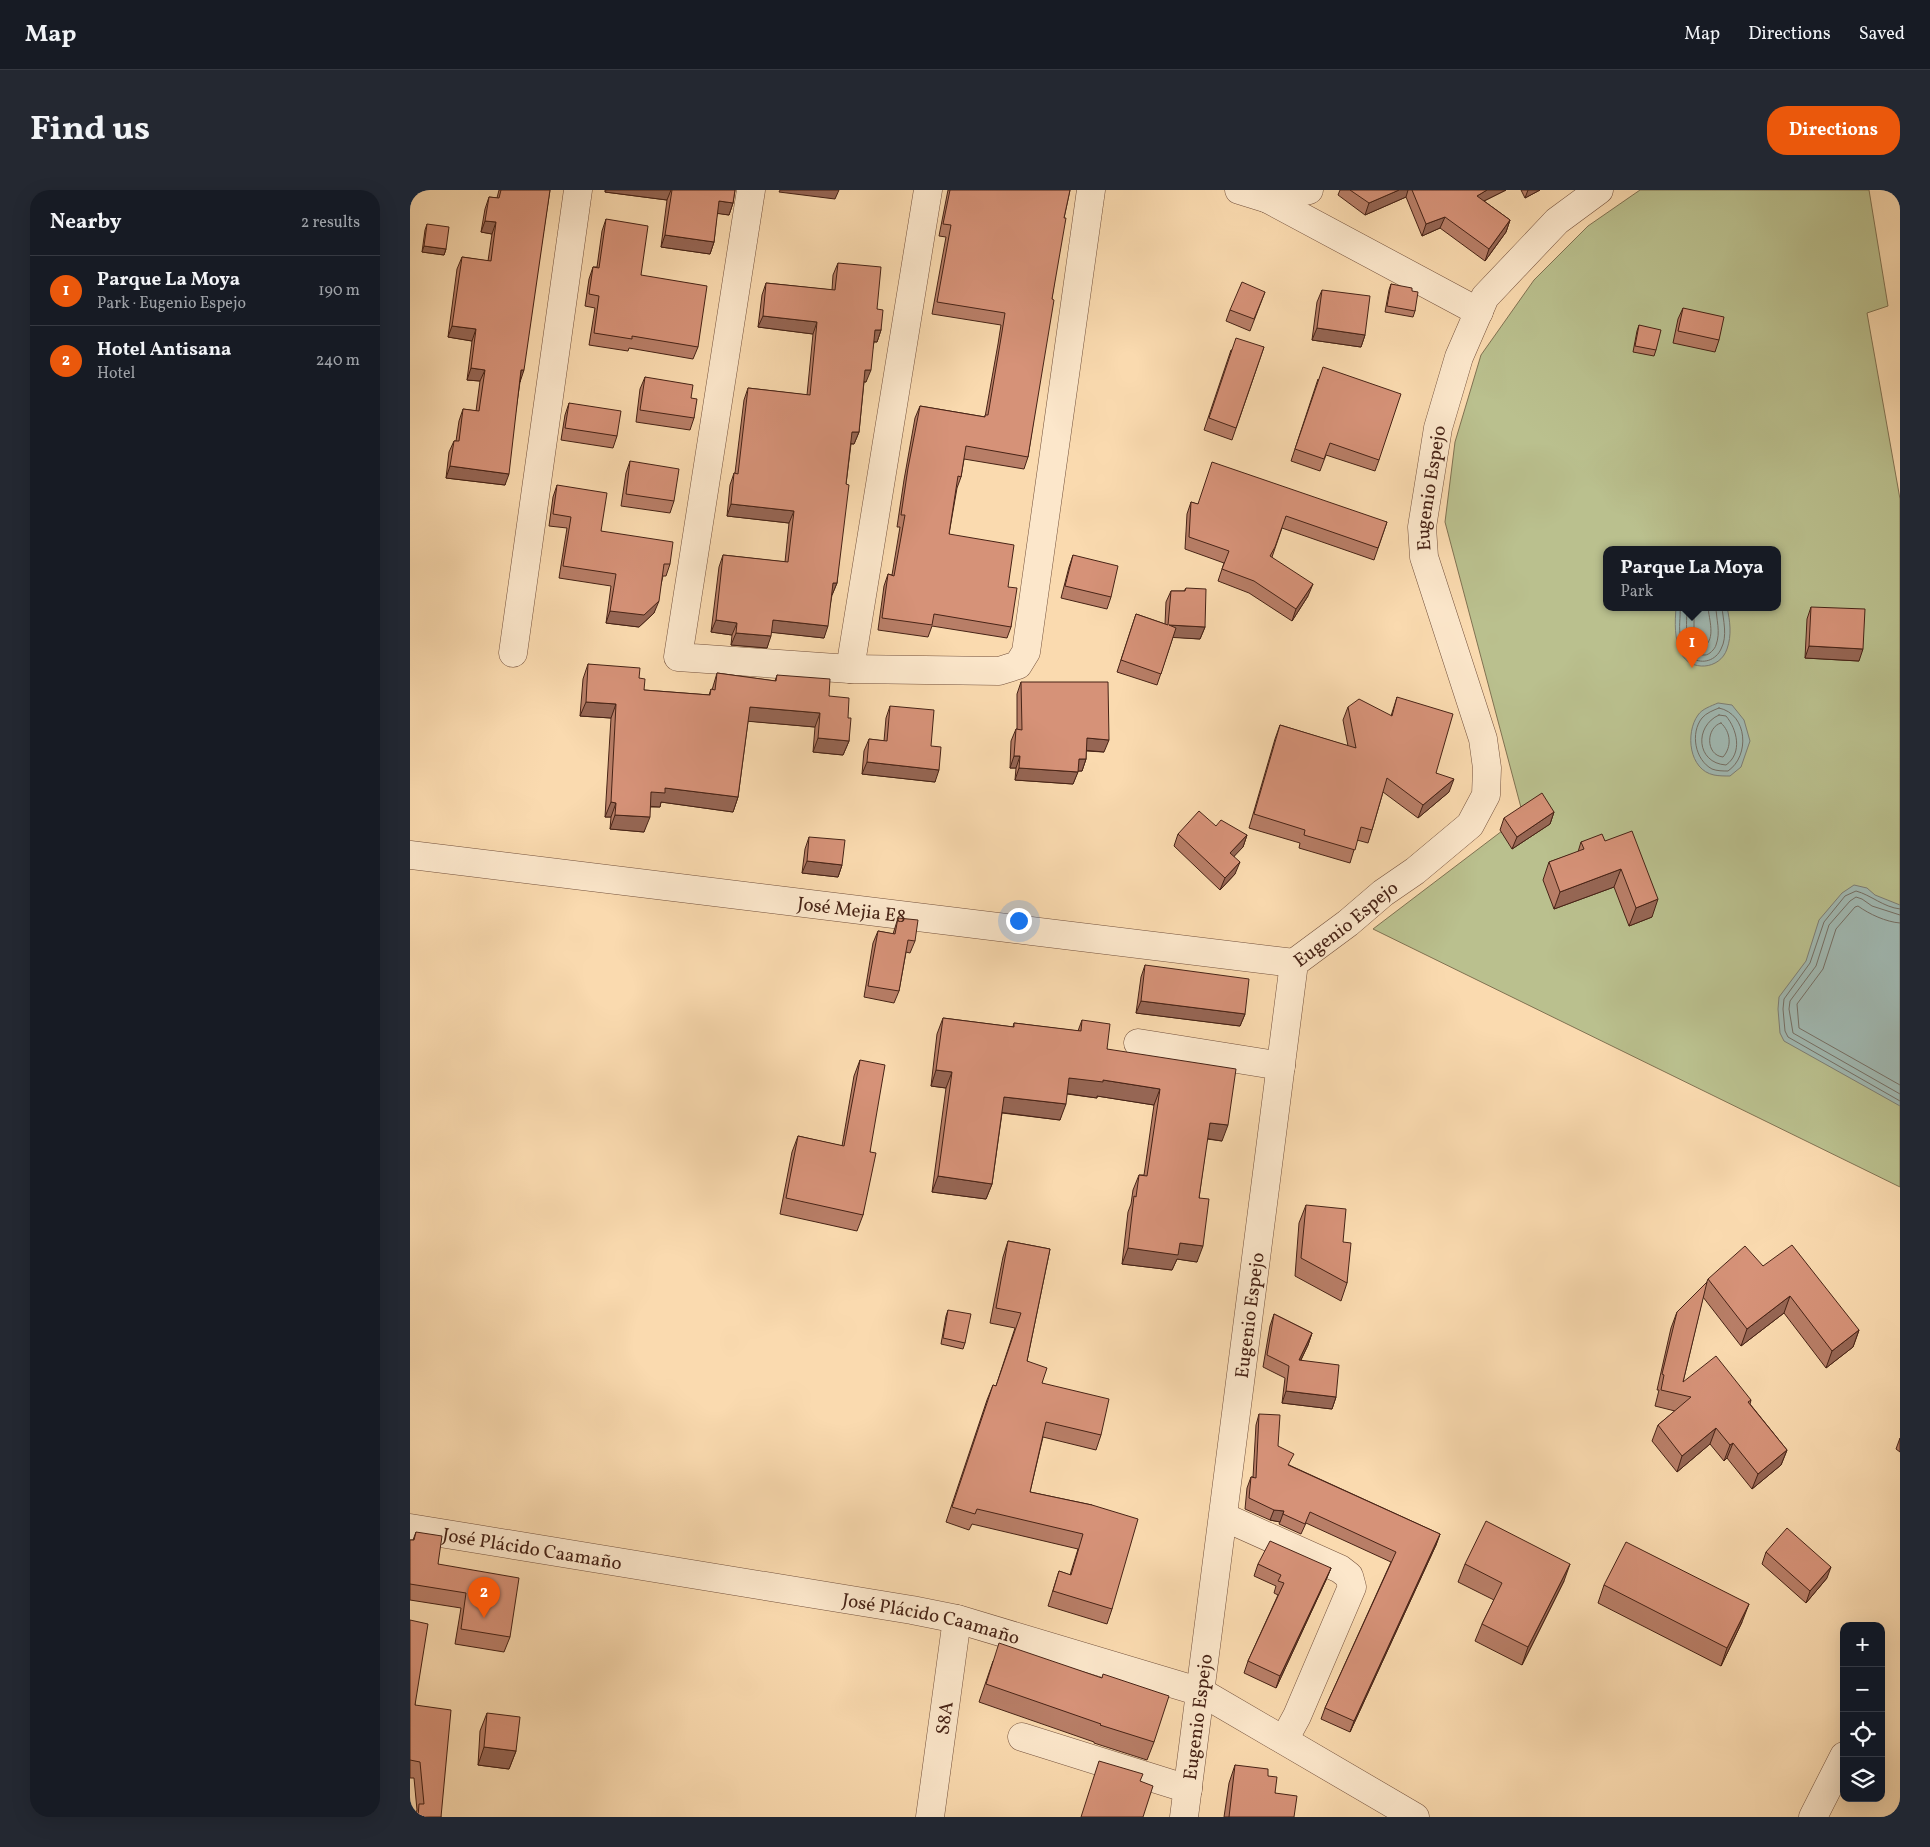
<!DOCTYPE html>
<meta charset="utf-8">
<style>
:root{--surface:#171b24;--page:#242831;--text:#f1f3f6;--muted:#9ea1a6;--line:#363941;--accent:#ea580c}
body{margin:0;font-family:Vollkorn,serif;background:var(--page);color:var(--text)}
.controls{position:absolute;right:15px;bottom:15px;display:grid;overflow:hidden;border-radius:10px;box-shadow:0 5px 20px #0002}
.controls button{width:45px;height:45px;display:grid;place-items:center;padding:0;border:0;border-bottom:1px solid var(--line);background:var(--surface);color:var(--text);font:25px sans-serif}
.you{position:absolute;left:608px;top:730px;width:18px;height:18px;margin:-12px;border:4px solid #fff;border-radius:50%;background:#1a73e8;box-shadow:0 0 0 8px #1a73e833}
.badge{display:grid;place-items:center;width:32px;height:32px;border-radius:50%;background:var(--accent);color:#fff;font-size:16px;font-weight:700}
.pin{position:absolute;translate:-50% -41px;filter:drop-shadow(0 1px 2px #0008)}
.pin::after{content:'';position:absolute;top:26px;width:18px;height:15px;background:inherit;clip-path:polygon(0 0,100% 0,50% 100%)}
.popup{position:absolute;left:1193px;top:356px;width:178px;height:65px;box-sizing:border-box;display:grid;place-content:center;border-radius:10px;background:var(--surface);filter:drop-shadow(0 1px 4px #0005);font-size:16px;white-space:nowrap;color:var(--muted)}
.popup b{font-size:19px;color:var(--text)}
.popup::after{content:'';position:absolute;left:50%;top:100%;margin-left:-10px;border:10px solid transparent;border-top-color:var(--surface)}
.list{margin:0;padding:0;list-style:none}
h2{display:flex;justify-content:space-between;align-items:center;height:65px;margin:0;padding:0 20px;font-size:21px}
h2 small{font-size:16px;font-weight:400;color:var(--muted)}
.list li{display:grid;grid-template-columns:32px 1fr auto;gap:15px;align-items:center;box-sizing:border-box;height:70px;padding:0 20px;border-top:1px solid var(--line)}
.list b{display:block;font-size:19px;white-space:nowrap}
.list p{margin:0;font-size:16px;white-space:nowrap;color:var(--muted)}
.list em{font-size:16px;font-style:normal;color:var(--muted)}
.icon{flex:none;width:28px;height:28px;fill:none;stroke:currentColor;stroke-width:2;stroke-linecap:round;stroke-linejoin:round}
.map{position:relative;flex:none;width:1490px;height:1627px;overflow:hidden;border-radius:20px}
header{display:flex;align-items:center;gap:30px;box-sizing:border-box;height:70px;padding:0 25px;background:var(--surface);border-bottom:1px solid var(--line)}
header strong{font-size:24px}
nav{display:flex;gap:28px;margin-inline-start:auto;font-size:18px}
.intro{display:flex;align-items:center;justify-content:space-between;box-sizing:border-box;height:120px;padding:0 30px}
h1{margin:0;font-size:35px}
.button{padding:12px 22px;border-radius:20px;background:var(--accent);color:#fff;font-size:18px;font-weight:700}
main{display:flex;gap:30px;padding:0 30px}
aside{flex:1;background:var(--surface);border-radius:20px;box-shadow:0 5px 20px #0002}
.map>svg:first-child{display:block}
.green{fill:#bac08e;stroke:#807252;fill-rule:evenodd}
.water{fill:#a0b9b3;stroke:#7c7d74}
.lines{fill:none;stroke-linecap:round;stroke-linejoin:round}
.shore{stroke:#746e64;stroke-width:1}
.minor-casing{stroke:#74513c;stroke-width:29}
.minor{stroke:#fce7cb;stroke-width:28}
.wall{fill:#b87e67;stroke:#472316}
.shaded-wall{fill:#966654;stroke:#472316}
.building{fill:#d69278;stroke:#472316}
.labels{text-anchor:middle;stroke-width:4;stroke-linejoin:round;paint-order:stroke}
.street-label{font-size:19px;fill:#472316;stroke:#fce7cb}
</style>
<header>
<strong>Map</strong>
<nav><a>Map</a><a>Directions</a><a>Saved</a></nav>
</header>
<div class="intro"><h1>Find us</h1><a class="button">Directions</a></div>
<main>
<aside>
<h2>Nearby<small>2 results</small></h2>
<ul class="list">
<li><span class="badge">1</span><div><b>Parque La Moya</b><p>Park · Eugenio Espejo</p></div><em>190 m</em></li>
<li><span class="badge">2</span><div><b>Hotel Antisana</b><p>Hotel</p></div><em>240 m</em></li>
</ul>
</aside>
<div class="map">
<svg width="1490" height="1627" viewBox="0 0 1490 1627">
<rect width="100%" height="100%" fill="#fadaaf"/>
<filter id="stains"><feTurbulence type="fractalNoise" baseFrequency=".004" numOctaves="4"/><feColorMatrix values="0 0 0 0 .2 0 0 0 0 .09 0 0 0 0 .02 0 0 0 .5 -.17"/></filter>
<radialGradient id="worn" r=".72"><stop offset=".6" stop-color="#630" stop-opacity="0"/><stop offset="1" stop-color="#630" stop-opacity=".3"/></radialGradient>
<path class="green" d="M1230 0H1459L1478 116 1457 123 1490 309V997L963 739 1113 625 1035 332 1045 252 1071 165 1124 90 1178 36ZM1197 359H1367V417H1197Z"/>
<path class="water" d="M1266 417H1317C1320 431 1322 445 1317 459 1310 480 1280 482 1271 463 1264 448 1265 433 1266 417Z
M1308 513 1322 515 1334 530 1340 551 1331 577 1320 586C1315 586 1309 586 1304 585 1279 580 1275 543 1288 525 1292 519 1301 516 1308 513Z
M1444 695 1457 698 1465 705 1490 715V916L1374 851 1370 843 1368 819 1369 807 1396 771 1409 730 1432 703Z"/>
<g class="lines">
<path class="shore" d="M1270 417C1271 427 1268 438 1271 448 1273 455 1275 465 1282 468 1293 475 1306 470 1311 459 1318 446 1313 430 1312 417
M1277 417C1277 431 1272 467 1295 465 1299 465 1305 459 1306 455 1311 442 1306 429 1306 417
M1284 417V443L1288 455 1294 457C1306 448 1299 430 1298 417
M1309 518C1338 524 1340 566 1318 581 1313 581 1307 581 1302 579 1285 570 1280 543 1292 528 1296 523 1304 520 1309 518Z
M1309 525 1316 526C1327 539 1333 563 1316 575 1286 573 1284 536 1309 525Z
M1311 533C1321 542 1322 557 1313 567 1295 565 1296 537 1311 533Z
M1490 719C1473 717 1461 705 1446 701L1435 706 1414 732 1400 773 1374 809 1373 819 1375 841 1378 847 1490 911
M1490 725 1462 716 1452 709 1446 707 1440 711 1419 735 1406 776 1380 811 1379 819 1383 843 1490 904
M1490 733C1476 732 1459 724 1448 716L1445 717 1426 739 1413 779 1387 814 1389 838 1490 895"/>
<defs>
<g id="minor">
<path d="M341 0 268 467 440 479 589 481 608 475 616 462 681 0"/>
<path d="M829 0 858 9 899 0"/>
<path d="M858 9 1069 122"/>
<path d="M103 463 168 0"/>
<path d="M440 479 518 0"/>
<path id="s1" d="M0 665 884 773"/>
<path d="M728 853 871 876"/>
<path d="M814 1327 930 1379 939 1386 942 1397 887 1526 874 1550"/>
<path id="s2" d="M0 1338 502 1420 547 1429 791 1502 1005 1627"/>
<path d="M612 1547 778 1599"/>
<path id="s3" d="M520 1627 547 1429"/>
<path id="s4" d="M774 1627 884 773 938 733 973 703 1005 681 1060 635 1076 605 1077 578 1073 549 1014 367 1012 337 1028 238 1049 167 1075 107 1147 31 1189 0"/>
<path d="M1403 1627 1434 1566"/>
</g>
</defs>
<use href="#minor" class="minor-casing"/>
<use href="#minor" class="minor"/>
</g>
<path class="wall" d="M89 0H140L110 192 95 295 36 288 39 262 44 251H46L49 231 53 219 66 221 70 191 57 190 62 151 38 147 47 79 52 67 78 71 82 44 71 42 75 19 79 7 87 8Z
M195 0H325L323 13 319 25 307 23 304 52 300 64 251 57 257 10 195 2Z
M538 0H660L654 28 618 267 614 279 554 269 551 287 547 298 539 344 598 397 601 437 597 448 522 436 518 447 468 440 474 396 478 384 482 385 490 337H487L494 290 505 228 510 216 575 227 588 154 591 135 522 124 536 47 529 46Z
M930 0H1096L1074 11 1100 30 1096 42 1075 71 1030 38 1012 46 996 7 955 25 928 5Z
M1111 0H1130L1115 8Z
M196 29 231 85 288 157 283 169 219 158 218 161 179 155 185 118 175 116 179 89 183 77H187L192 41Z
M17 34 36 59 34 65 12 62 15 40Z
M428 73 467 119 471 140 467 152H464L456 192H454L449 242 444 254H441L436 294 427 393 422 405 414 448 361 442 357 458 321 455 322 445 301 442 309 377 313 365 375 372 379 333 317 326 320 295 324 283H325L334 210 338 198 397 205 403 144 348 137 352 105 356 93 422 100 423 85Z
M981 94 1002 101 1005 121 1003 127 975 122 979 100Z
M912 100 955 145 951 157 902 150 907 112Z
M855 102 840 141 816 131 820 120Z
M1273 118 1309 150 1305 162 1263 153 1268 129Z
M1229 135 1246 160 1244 166 1223 162 1227 141Z
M854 157 822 250 794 240 821 160Z
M235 187 281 208 284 228 280 240 226 232 230 199Z
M908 189 969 270 965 281 916 265 910 281 881 271Z
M159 213 207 246 203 258 151 250 155 225Z
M220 271 264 311 260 323 211 316 216 283Z
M147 295 191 341 260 374 256 386H253L244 423 229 437 196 433 201 396 149 388 157 338 139 336 143 307Z
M781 312 787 314 977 332 964 370 872 338 862 367 898 406 882 431 839 403 808 391 814 373 775 359 777 324Z
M663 365 701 407 697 419 651 408 659 377Z
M776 398 795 437 790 449 763 447 747 495 707 482 726 424 755 434 756 412 761 401H774Z
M1401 417 1449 471 1395 468 1397 429Z
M178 474 229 488 234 500 299 505 301 499 302 500 307 483 365 491 367 485 419 506 438 528 439 551 433 565 403 562 405 537 338 531 328 607 323 622 251 612 250 617H240L234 642 200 639 201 627H195L201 528 170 526 173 489Z
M611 492 694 562 676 561V569L672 581H668L663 594 605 590 606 578H600L601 551 606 539H607V504Z
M987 507 1026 583 1039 602 1008 628 973 602 962 640 958 653 947 650 940 673 889 658 890 653 839 638 865 549 870 535 938 556 933 530 938 517 981 526Z
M480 516 521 556 525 592 452 584 454 561 459 549 474 551 476 528Z
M1144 622 1140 634 1102 659 1090 640 1094 628Z
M806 636 837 645 833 657 824 666 825 684 810 700 764 656 768 644Z
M399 647 432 675 428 687 392 683 395 659Z
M1195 651 1242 727 1219 736 1204 697 1144 719 1133 690 1139 672 1168 662 1171 652Z
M488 728 505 751 500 763 496 762 489 801 484 813 454 807 463 753 468 741 483 744Z
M735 775 835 824 830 836 726 823 731 787Z
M533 828 603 837 604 833 668 841 672 830 697 859 812 951 797 949 789 1008 787 1072 767 1069 762 1080 712 1074 718 1022 721 1014 723 1000 729 985H734L744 915 687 906V908L657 904 650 930 592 923 582 994 576 1009 522 1002 536 898 521 896 527 844Z
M450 870 460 962 453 1025 447 1041 370 1024 382 962 388 946 432 956 444 886Z
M896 1015 933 1052 937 1093 931 1111 885 1086 889 1033Z
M598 1051 640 1059 617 1171 632 1193 691 1245 686 1260 633 1247 620 1302 682 1315 702 1419 697 1434 638 1416 649 1381 660 1385 668 1359 562 1334 559 1340 536 1332 577 1210 583 1195 586 1196 605 1138 580 1133 593 1067Z
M1353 1076 1449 1140 1443 1157 1416 1178 1374 1123 1331 1156 1293 1107 1273 1192 1341 1210 1340 1214 1377 1260 1371 1275 1342 1299 1317 1268 1314 1271 1300 1254 1267 1282 1242 1251 1248 1235 1265 1221 1245 1216 1249 1200H1247L1261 1138 1267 1122 1296 1094 1298 1089Z
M538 1120 555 1153 553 1159 531 1154 536 1126Z
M864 1124 902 1143 898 1155 891 1170 926 1207 922 1219 872 1213 875 1188 853 1177 860 1136Z
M849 1224 879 1275 1030 1344 1026 1355 940 1542 911 1529 915 1518 981 1372 896 1333 891 1344 869 1334 870 1332 860 1330 835 1319 837 1298 841 1287H843L846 1235Z
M1490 1248V1262L1486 1259Z
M6 1342 28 1374 100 1447 94 1462 45 1454 51 1418 0 1410V1350H3Z
M1356 1362 1417 1388 1396 1413 1352 1374Z
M848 1374 921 1378 916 1390 866 1498 834 1483 838 1471 868 1405 864 1403 866 1396 844 1386Z
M1055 1374 1154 1391 1112 1475 1065 1451 1072 1434 1084 1410 1048 1392Z
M1194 1395 1332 1432 1311 1476 1188 1413Z
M0 1430 5 1515 31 1627H4L7 1620 4 1588H0Z
M583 1471 691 1488 744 1552 737 1570 684 1553V1552L569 1512Z
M77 1523 106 1561 99 1579 68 1575 70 1541Z
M825 1575 858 1586 865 1603 884 1627H814L819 1593Z"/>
<path class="shaded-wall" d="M196 0H261L257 10 195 2Z
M370 0H429L425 9 369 2Z
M989 0H998L996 7 955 25 959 13Z
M1077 0H1096L1062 17 1067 6Z
M1118 0H1130L1115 8Z
M309 11 323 13 319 25 304 23Z
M1035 27 1030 38 1012 46 1016 34Z
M1100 30 1096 42 1075 71 1079 59Z
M75 31 86 32 82 44 71 42Z
M255 45 304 52 300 64 251 57Z
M14 56 36 59 34 65 12 62Z
M353 126 407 132 403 144 348 137Z
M42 136 66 139 62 151 38 147Z
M907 138 955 145 951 157 902 150Z
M465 140H471L467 152 460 151Z
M61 178 75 180 70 191 57 190Z
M111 180H114L110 192Z
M455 180H461L456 192 451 191Z
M442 242H449L444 254 438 253Z
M40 276 99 284 95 295 36 288Z
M321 314 384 321 379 333 317 326Z
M423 393H427L422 405H419Z
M903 394 898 406 882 431 886 419Z
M249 411 244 423 229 437 196 433 200 421Z
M306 430 327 433 322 445 301 442Z
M363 430 418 436 414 448 358 442Z
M759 435 795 437 790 449 755 447Z
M326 443 361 446 357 458 321 455Z
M1399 456 1453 459 1449 471 1395 468Z
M176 512 206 514 201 528 170 526Z
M340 517 410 523 405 537 335 531Z
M408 548 439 551 433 565 403 562Z
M677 548 699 550 694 562 673 560Z
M604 566H610L606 578H600Z
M669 569H676L672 581H664Z
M457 572 529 580 525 592 452 584Z
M609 578 668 582 663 594 605 590Z
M1044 589 1039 602 1008 628 1013 615Z
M255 598 328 607 323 622 251 612 250 617 236 616 241 602Z
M201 612 206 613 201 627H195Z
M1144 622 1140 634 1102 659 1107 647Z
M205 625 240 627 234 642 200 639Z
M837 645 833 657 816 675 820 663Z
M397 671 432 675 428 687 392 683Z
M830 672 825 684 810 700 815 688Z
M1211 679 1204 697 1144 719 1150 702Z
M1248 709 1242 727 1219 736 1226 718Z
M731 811 835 824 830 836 726 823Z
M526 880 542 882 536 898 521 896Z
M659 888 693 890 750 899 744 915 687 906V908L653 903Z
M594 907 656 914 650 930 588 922Z
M800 933 818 935 812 951 794 948Z
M528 986 582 994 576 1009 522 1002Z
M770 1053 793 1056 787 1072 767 1069 762 1080 712 1074 718 1058Z
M1380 1106 1374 1123 1331 1156 1337 1139Z
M1449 1140 1443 1157 1416 1178 1422 1161Z
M902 1143 898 1155 885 1182 889 1170Z
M876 1201 926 1207 922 1219 872 1213Z
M1306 1238 1300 1254 1267 1282 1272 1266Z
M1323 1253 1317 1268 1314 1271 1320 1255Z
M1377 1260 1371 1275 1342 1299 1348 1284Z
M864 1320 874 1321 870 1332 860 1330Z
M1030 1344 1026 1355 940 1542 944 1531Z
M1160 1374 1154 1391 1112 1475 1118 1457Z
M1421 1377 1417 1388 1396 1413 1400 1401Z
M921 1378 916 1390 866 1498 870 1486Z
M1339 1414 1332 1432 1311 1476 1317 1458Z
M74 1557 106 1561 99 1579 68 1575Z"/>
<path class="building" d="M91 0H140L114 180H111L99 284 40 276 44 251H49L53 219 69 221 75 180 61 178 66 139 42 136 52 67 81 71 86 32 75 31 79 7 89 8Z
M262 0H325L323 13 309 11 304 52 255 45Z
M540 0H660L654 28H656L642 109 644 110 618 267 556 256 551 287 548 286 539 344 604 355 598 397 607 398 601 437 524 424 522 435 472 428 478 384 484 386 495 325H491L498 278 510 216 575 227V225H578L592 142 595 123 527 112 541 35 533 34Z
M940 0H989L959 13Z
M1002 0H1077L1067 6 1100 30 1079 59 1035 27 1016 34Z
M196 29 238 36 231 85 297 96 288 157 222 146V149L184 143 189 106 179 104 183 77 189 78Z
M17 34 39 37 36 59 14 56Z
M428 73 471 77 467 119 473 120 471 140H465L461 180H455L449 242H442L436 294 439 295 427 393H423L418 436 363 430 361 446 326 443 327 433 306 430 313 365 378 372 384 321 321 314 324 283 328 284 338 198 400 205 407 132 353 126 356 93 425 100Z
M832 92 855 102 844 129 820 120Z
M981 94 1002 98V101L1008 102 1005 121 977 116Z
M912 100 960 106 955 145 907 138Z
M1273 118 1314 127 1309 150 1268 141Z
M1229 135 1251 140 1246 160 1225 156Z
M826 148 854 157 826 238 799 228Z
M913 177 991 204 969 270 920 253 914 269 885 259Z
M235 187 283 195 281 208 287 209 284 228 230 220Z
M159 213 211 221 207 246 155 238Z
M220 271 269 279 264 311 216 304Z
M802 272 977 332 968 358 876 326 865 357 860 366 903 394 886 419 844 391 812 379 819 361 779 347 781 312 788 314Z
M147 295 197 303 191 341 263 352 260 374H254L249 411 234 425 200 421 206 384 153 376 161 327 143 324Z
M663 365 708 376 701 407 655 396Z
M776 398 796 399 795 437 759 435 766 438 751 484 711 470 726 424 758 435 761 401H775Z
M1401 417 1455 419 1453 459 1399 456Z
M178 474 230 478 229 488 235 489 234 500 300 505 301 499 305 500 307 483 366 491 367 485 420 489 419 506 439 508 438 528H441L439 551 408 548 410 523 340 517 328 607 255 598V603L241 602 240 627 205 625 206 613 201 612 206 514 176 512Z
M611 492H698L699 550 677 548 676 569H669L668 582 609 578 610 566H604L606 539 612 540Z
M987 507 1043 524 1026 583 1044 589 1013 615 977 588 962 640 951 637 945 660 894 645 895 640 844 624 870 535 946 558 938 517 949 509 982 526Z
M480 516 524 520 521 556 531 557 529 580 457 572 459 549 477 551Z
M1132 603 1144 622 1107 647 1094 628Z
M789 621 806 636 811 630 837 645 820 663 830 672 815 688 768 644Z
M1222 641 1248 709 1226 718 1211 679 1150 702 1139 672 1174 659 1171 652 1192 644 1195 651Z
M399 647 435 650 432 675 397 671Z
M488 728 508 730 505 751 498 750 489 801 458 796 468 741 485 744Z
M735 775 839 789 835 824 731 811Z
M533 828 604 837V833L671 841 672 830 700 834 697 859 826 879 818 935 800 933 789 1008 799 1009 793 1056 770 1053 768 1065 718 1058 724 1006 726 1007 729 985 737 986 750 899 693 890V892L659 888 656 914 594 907 582 994 528 986 542 882 526 880Z
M450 870 475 875 460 962 466 963 453 1025 376 1008 388 946 434 956Z
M896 1015 936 1019 933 1052 941 1053 937 1093 891 1068Z
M598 1051 640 1059 617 1171 637 1178 632 1193 699 1209 691 1245 636 1232 620 1302 682 1315 728 1329 702 1419 643 1401 649 1381 661 1385 673 1344 567 1319 565 1324 542 1317 583 1195 586 1196 611 1123 586 1118Z
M1382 1055 1449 1140 1422 1161 1380 1106 1337 1139 1298 1089 1335 1056 1353 1076Z
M1297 1092 1273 1192 1306 1166 1341 1210 1338 1212 1377 1260 1348 1284 1323 1253 1320 1255 1306 1238 1272 1266 1248 1235 1281 1207 1251 1200 1254 1185 1252 1184 1267 1122Z
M538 1120 561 1124 555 1153 533 1148Z
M864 1124 902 1143 889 1170 929 1175 926 1207 876 1201 879 1176 857 1165Z
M849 1224 870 1225 868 1256 884 1264 878 1275 1030 1344 944 1531 915 1518 986 1362 900 1322 895 1334 873 1324 874 1321 864 1320 839 1308 841 1287 846 1288Z
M1076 1331 1160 1374 1118 1457 1072 1434 1092 1393 1055 1374Z
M1377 1338 1421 1377 1400 1401 1356 1362Z
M6 1342 32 1346 28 1374 109 1388 100 1447 51 1439 56 1403 0 1394V1350H4Z
M860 1351 921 1378 870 1486 838 1471 874 1393 868 1391 871 1385 848 1374Z
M1216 1352 1339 1414 1317 1458 1194 1395Z
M0 1430 18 1434 5 1515 41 1520 31 1627H8L9 1614H14L10 1572 0 1570Z
M589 1453 692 1488 693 1484 759 1506 744 1552 690 1535 691 1534 576 1494Z
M77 1523 110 1527 106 1561 74 1557Z
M689 1571 733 1584 730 1591 743 1596 733 1627H671Z
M825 1575 858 1579V1586L867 1587 865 1603 887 1606 884 1627H819Z"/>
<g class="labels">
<g class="street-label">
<text dy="7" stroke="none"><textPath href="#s4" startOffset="1436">Eugenio Espejo</textPath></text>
<text dy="7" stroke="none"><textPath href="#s1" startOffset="445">José Mejia E8</textPath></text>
<text dy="7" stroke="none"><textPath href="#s4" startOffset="926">Eugenio Espejo</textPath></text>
<text dy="7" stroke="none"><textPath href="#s4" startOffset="506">Eugenio Espejo</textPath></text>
<text dy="7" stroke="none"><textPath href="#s2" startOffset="124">José Plácido Caamaño</textPath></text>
<text dy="7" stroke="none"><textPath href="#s2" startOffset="529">José Plácido Caamaño</textPath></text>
<text dy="7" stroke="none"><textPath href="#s4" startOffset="101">Eugenio Espejo</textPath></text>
<text dy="7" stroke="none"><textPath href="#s3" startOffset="100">S8A</textPath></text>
</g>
</g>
<rect width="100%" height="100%" filter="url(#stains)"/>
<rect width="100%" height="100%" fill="url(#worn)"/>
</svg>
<div class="controls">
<button>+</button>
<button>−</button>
<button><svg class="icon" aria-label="locate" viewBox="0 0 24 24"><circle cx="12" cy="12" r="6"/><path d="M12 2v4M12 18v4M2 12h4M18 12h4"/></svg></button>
<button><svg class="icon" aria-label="layers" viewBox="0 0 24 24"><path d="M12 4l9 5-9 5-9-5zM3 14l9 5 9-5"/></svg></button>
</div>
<div class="you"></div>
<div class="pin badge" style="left:1282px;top:478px">1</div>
<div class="popup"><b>Parque La Moya</b>Park</div>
<div class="pin badge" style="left:74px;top:1428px">2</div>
</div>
</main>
